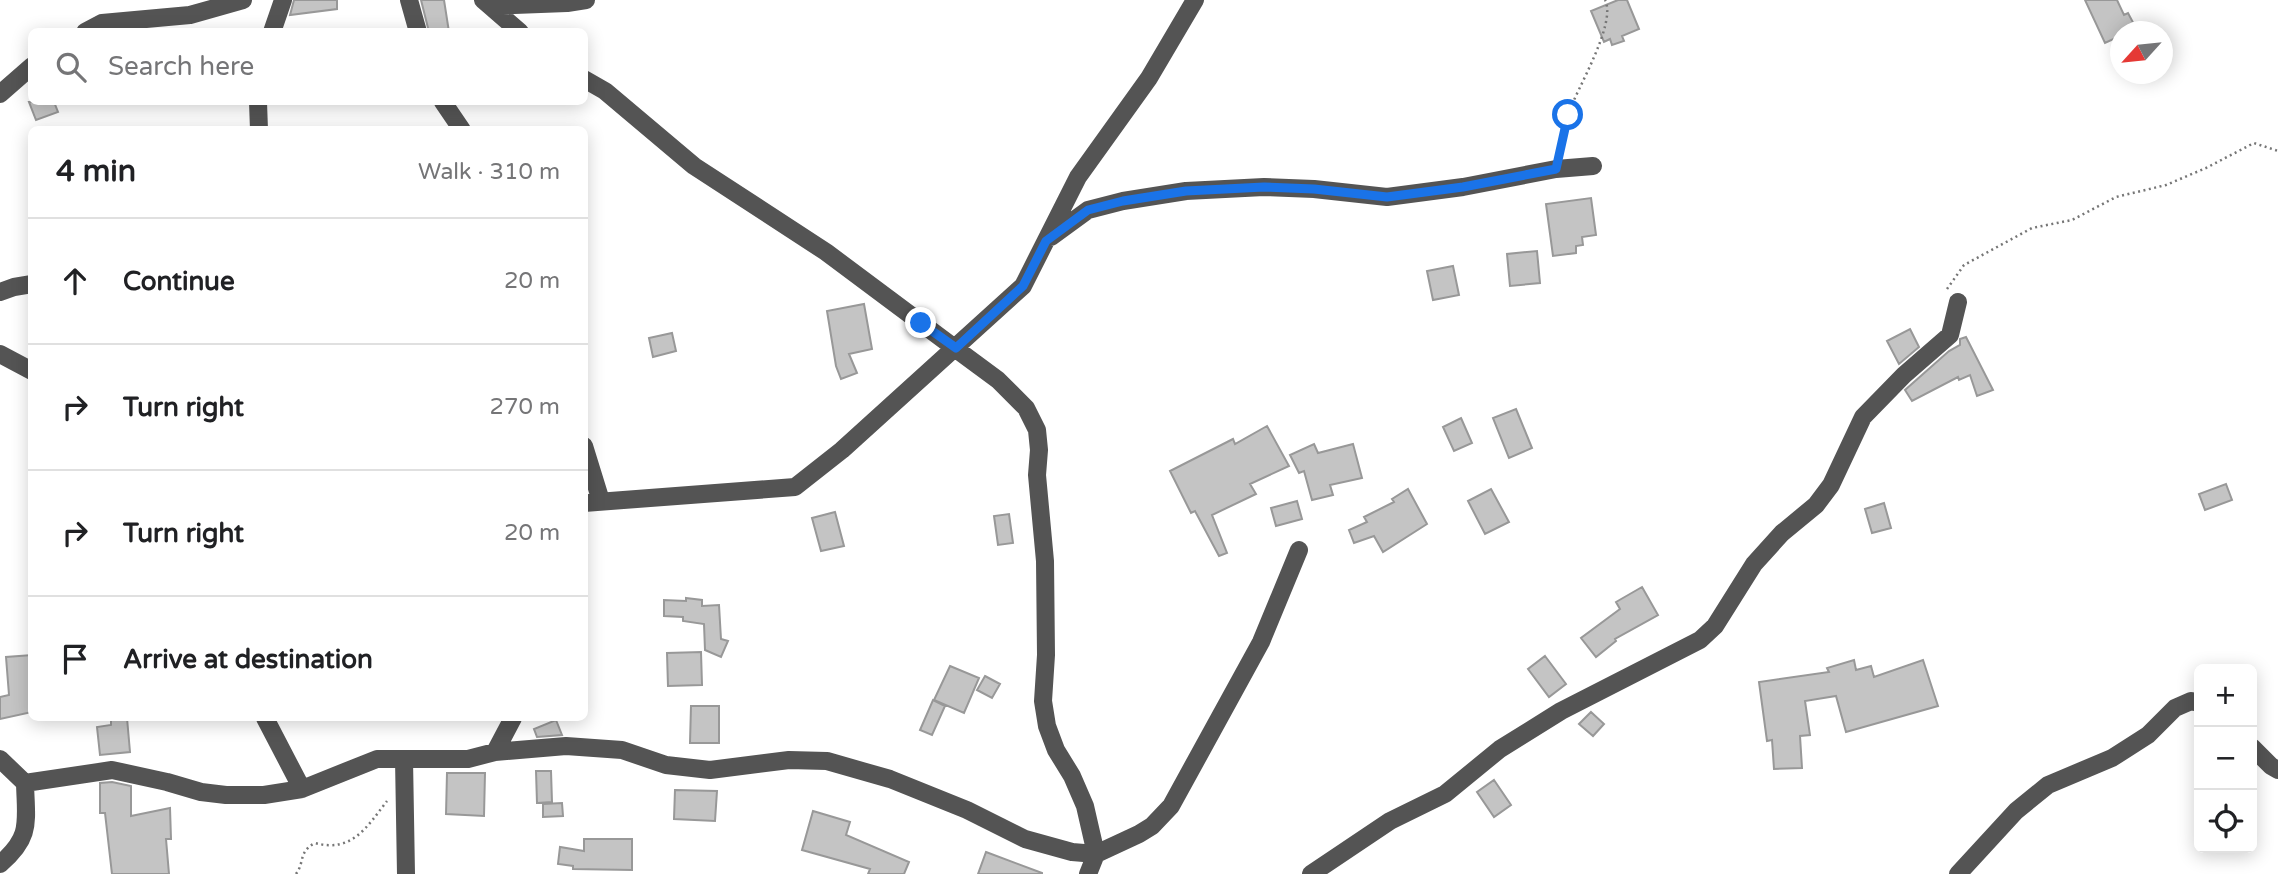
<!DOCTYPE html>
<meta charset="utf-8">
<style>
:root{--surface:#fff;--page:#f6f6f6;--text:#202124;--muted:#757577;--line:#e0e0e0}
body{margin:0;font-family:"Varela Round",sans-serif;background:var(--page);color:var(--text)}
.controls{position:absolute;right:21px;bottom:21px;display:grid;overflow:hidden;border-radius:10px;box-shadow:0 4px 18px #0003}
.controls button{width:63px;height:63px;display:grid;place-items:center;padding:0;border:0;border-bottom:2px solid var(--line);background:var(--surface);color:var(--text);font:35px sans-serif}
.compass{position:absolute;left:2110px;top:21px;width:63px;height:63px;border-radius:50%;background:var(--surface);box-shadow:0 4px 18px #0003;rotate:243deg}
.stop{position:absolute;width:21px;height:21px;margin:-16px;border:5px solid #1a73e8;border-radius:50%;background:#fff}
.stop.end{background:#1a73e8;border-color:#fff;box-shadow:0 2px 7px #0008}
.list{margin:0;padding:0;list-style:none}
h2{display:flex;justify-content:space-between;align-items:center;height:91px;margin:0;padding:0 28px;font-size:30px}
h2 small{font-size:23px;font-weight:400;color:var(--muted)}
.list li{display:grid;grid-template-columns:46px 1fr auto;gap:21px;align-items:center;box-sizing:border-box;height:126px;padding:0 28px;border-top:2px solid var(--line)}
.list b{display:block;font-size:26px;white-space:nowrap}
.list em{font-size:23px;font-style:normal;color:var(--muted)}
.icon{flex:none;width:38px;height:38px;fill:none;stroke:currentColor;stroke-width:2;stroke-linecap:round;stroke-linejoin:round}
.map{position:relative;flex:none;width:2278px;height:874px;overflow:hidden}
.search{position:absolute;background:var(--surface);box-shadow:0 4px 18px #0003;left:28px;top:28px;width:560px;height:77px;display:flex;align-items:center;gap:18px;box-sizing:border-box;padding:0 24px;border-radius:10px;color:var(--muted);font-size:26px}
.panel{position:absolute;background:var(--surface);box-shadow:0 4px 18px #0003;left:28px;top:126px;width:560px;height:595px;border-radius:10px}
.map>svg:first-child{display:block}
.building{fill:#c4c4c4;stroke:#989898;stroke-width:2}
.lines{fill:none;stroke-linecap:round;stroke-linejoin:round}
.path{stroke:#767676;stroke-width:2.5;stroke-dasharray:2 3.5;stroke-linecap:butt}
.minor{stroke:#545454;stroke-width:18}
.route{stroke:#1a73e8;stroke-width:9}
</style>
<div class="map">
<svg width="2278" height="874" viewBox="0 0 2278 874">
<rect width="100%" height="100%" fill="#fff"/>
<path class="building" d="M294 0H337V9L290 15Z
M421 0H444L449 32H429Z
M1618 0H1627L1639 29 1622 36 1624 41 1612 45 1610 39 1604 42 1591 11Z
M2085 0H2117L2124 15 2128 13 2136 28 2128 32H2120V36L2105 43Z
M29 102H54L58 112 36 120Z
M1591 198 1596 235 1582 237 1583 245 1576 246V253L1553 256 1546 204Z
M1537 251 1540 283 1510 286 1507 254Z
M1453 266 1459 295 1433 300 1427 271Z
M864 304 872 349 849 354 857 373 841 379 836 366 827 311Z
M1910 329 1919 347 1899 364 1887 341Z
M672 333 676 351 653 357 649 338Z
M1966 337 1993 390 1977 396 1970 375 1959 380 1958 377 1912 401 1905 390 1949 351 1960 345V339Z
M1516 409 1532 448 1509 458 1493 418Z
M1461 418 1472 443 1454 451 1443 427Z
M1267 426 1289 466 1250 484 1256 494 1212 515 1227 553 1219 556 1195 511 1191 513 1170 471 1233 439 1235 444Z
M1314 444 1318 453 1353 444 1362 478 1330 485 1333 495 1312 500 1304 471 1299 473 1290 455Z
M2226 484 2232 500 2205 510 2199 494Z
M1408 489 1427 524 1383 552 1374 536 1354 543 1349 530 1367 522 1364 517 1394 502 1392 499Z
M1491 489 1509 522 1485 534 1468 501Z
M1297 501 1302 519 1276 526 1271 508Z
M1884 503 1891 528 1872 533 1865 509Z
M835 512 844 546 821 551 812 518Z
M1009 514 1013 543 998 545 994 516Z
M1642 587 1658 615 1615 639 1616 641 1596 657 1581 638 1620 609 1616 602Z
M686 598 702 600V606L719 605 721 639 728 641 721 657 705 650 704 624 683 621V617L664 616V600L686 601Z
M701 652 702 685 668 686 667 653Z
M32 655V712L0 719V697L9 695 6 657Z
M1545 656 1566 684 1549 697 1528 669Z
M1854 660 1856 670 1871 666 1874 677 1923 660 1938 706 1846 732 1836 696 1805 701 1810 735 1800 736 1802 768 1774 769 1772 740 1767 741 1759 682 1829 672 1827 668Z
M950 666 979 678 964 713 934 700Z
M985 676 1000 684 992 698 977 690Z
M933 700 945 706 932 735 920 730Z
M691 706H719V743H690Z
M1591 712 1604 724 1593 736 1579 724Z
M111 718H127L130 752 100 755 97 727 111 725Z
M556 720 562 735 537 737 534 729Z
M536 771H551L552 802 537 803Z
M447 773H485L484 816 446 814Z
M1494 780 1511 805 1494 817 1477 792Z
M112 782 131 786V816L170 808 171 839H166L169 874H112L105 813H100V783Z
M675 790 717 791 715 821 674 819Z
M562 803 563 816 543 817V804Z
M813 811 850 822 846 835 909 862 904 874H868L870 869 802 850Z
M584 839H632V870L573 869V866L558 864 560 847 584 851Z
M986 852 1042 873V874H978Z"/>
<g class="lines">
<path class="path" d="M1560 152C1562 139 1564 126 1568 114 1577 89 1617 23 1605 0
M1947 289 1964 265 2032 228 2072 220 2116 197 2166 185 2206 168 2254 143 2278 151
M296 874C305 862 298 852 315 843 352 853 367 827 387 801"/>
<path class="minor" d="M409 0 418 32
M483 0 490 6 567 3 586 0
M490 6 520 32
M85 32 102 23 190 15 243 0
M272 32 283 0
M584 79 605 91 694 166 826 252 956 349 998 380 1026 408 1037 430 1039 450 1037 475 1045 561 1046 655 1043 701 1047 726 1056 750 1072 776 1085 806 1096 854 1088 874
M0 94 32 66
M258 102 259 130
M443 102 462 130
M1051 237 1088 210 1123 201 1186 191 1264 187 1314 189 1387 197 1463 187 1556 169 1593 166
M0 292 14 287 32 284
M0 354 32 371
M584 446 601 501
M584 503 795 487 842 450 1023 286 1078 177 1149 78 1195 0
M265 718 302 789
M2252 747 2271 766 2278 770
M495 752 566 746 622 750 666 765 710 770 789 760 827 761 890 779 967 810 1025 839 1072 852 1096 854 1139 834 1152 826 1171 806 1261 642 1299 550
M0 759 25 783C26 822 32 837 0 864
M404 759 406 874
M25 783 112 770 167 782 201 792 226 795H264L302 789 377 759H468L495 752 513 718
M1311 874 1390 821 1445 794 1500 749 1561 711 1700 640 1715 626 1754 564 1782 533 1816 505 1831 485 1863 417 1904 375 1950 335 1958 302
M1958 874 2016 811 2048 785 2112 758 2148 735 2175 708 2191 701 2199 703"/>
</g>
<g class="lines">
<path class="route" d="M921 323 956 348 1023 286 1046 241 1088 210 1123 201 1186 191 1264 187 1314 189 1387 197 1463 187 1556 169 1568 115"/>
</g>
</svg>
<div class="controls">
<button>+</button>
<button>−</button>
<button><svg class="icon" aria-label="locate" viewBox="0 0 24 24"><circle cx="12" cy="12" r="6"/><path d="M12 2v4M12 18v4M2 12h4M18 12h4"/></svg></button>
</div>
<svg class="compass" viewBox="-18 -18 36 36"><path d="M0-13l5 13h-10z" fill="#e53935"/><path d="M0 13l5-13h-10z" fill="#757577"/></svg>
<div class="stop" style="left:1568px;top:115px"></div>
<div class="stop end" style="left:921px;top:323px"></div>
<div class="search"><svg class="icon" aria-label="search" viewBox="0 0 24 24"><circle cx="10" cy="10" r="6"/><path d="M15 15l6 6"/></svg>Search here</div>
<section class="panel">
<h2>4 min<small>Walk · 310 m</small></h2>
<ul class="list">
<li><svg class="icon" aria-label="ahead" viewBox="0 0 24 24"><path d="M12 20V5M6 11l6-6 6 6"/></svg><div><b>Continue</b></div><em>20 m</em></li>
<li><svg class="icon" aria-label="right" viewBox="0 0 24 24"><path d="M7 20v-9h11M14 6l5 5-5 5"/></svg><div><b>Turn right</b></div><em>270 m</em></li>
<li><svg class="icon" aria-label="right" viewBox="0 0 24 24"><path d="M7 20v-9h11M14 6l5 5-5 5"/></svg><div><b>Turn right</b></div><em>20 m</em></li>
<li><svg class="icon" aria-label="arrive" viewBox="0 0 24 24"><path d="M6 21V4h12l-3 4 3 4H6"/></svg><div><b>Arrive at destination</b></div></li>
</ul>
</section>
</div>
